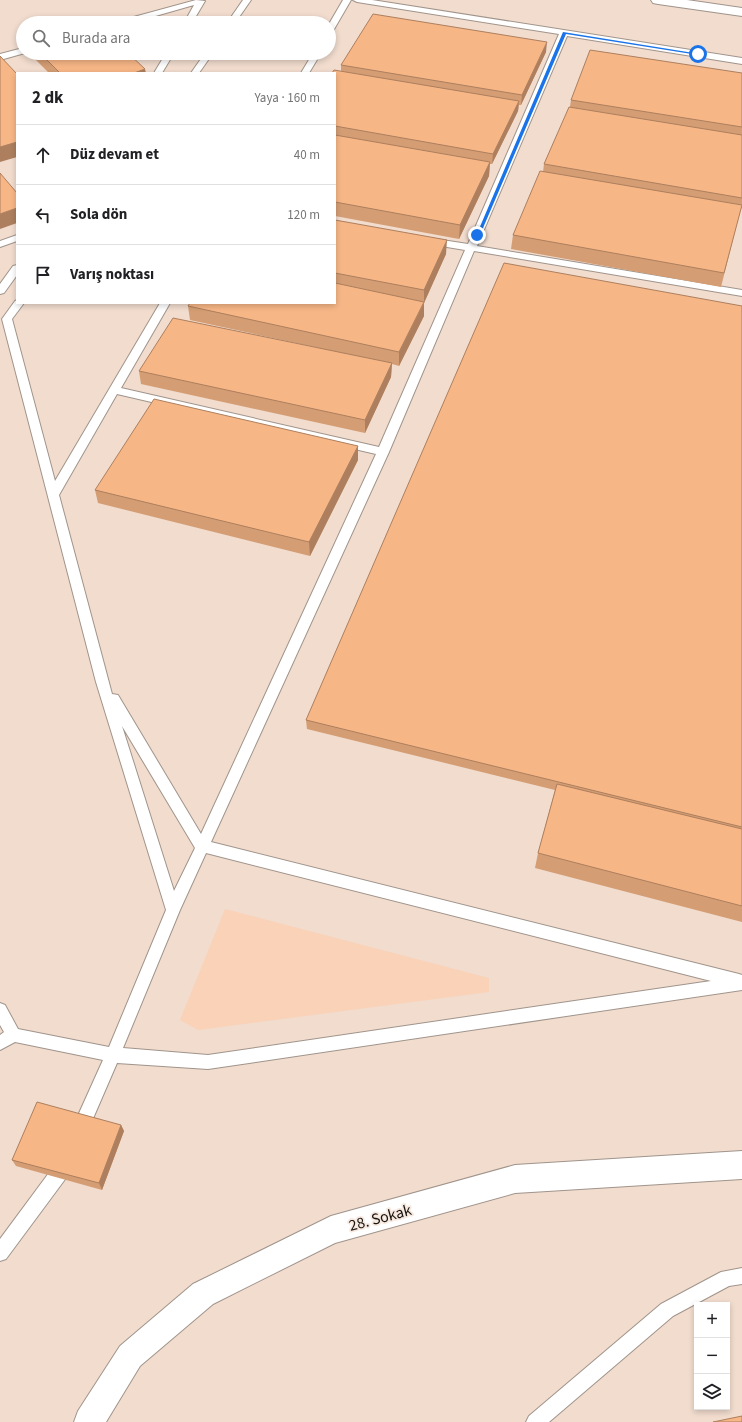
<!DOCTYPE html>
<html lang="tr">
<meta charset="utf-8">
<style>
:root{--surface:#fff;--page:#f2f2f2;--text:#202124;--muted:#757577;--line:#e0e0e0}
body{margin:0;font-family:"Source Sans 3",sans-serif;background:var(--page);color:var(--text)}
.controls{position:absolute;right:12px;bottom:12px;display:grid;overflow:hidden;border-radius:0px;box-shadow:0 2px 6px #0003}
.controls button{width:36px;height:36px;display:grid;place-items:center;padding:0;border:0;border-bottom:1px solid var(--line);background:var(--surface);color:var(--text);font:20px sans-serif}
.stop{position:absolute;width:12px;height:12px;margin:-9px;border:3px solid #1a73e8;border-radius:50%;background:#fff}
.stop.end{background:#1a73e8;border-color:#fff;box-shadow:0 1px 4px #0008}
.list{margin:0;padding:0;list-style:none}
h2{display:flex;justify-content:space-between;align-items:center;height:52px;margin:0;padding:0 16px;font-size:17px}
h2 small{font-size:13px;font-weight:400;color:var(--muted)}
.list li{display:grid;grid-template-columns:26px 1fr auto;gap:12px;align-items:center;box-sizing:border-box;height:60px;padding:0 16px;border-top:1px solid var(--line)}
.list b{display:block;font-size:15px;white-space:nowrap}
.list em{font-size:13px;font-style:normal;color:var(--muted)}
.icon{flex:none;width:22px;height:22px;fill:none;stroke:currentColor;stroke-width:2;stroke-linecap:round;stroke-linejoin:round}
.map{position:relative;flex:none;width:742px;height:1422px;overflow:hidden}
.search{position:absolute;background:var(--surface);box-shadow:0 2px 6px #0003;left:16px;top:16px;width:320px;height:44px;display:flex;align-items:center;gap:10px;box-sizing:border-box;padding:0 14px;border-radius:22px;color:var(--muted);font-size:15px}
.panel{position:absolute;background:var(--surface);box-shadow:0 2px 6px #0003;left:16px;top:72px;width:320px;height:232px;border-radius:0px}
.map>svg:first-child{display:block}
.built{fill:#f1dcce;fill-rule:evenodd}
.green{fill:#f9d2b8}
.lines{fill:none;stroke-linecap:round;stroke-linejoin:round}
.service-casing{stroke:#a0948b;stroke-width:2}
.minor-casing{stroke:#a0948b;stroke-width:2}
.service{fill:#fff;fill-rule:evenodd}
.minor{fill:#fff;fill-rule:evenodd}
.wall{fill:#d49d73}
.shaded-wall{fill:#ad7f5e}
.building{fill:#f7b686;stroke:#ad7f5e}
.route{fill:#1a73e8}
.labels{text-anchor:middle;stroke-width:3.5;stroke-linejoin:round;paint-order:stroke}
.near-street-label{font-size:16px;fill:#181410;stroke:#f7e9e0}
</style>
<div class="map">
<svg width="742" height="1422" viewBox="0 0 742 1422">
<rect width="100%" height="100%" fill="#f7e9e0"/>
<path class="built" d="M0 0H742V1422H0ZM23 23H329V53H23ZM17 73H335V303H17ZM697 1305H727V1407H697Z"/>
<path class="green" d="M225 909 489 978V992L198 1030 180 1020Z"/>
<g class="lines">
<defs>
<path id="service" d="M196 0 205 1 192 23H184L194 5 131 23H118L119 21Z
M243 0H251L235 23H227Z
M343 0H351L333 31 329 33V24Z
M353 0H372L742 58V64L567 36 477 246 742 290V296L474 251 389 452 211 842 739 974 742 975V990L208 1069 117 1063 85 1137 79 1139 73 1137 71 1131 103 1060 15 1042 0 1050V1035L4 1032 0 1025V1003L5 1005 18 1029 109 1047 166 910 96 682 2 319 15 301 17 300V303H24L12 319 55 481 160 303H170L121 388 379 447 465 250 429 244 424 241 429 238 468 244 559 34 357 2ZM117 394 376 454 201 834 118 695 112 694 59 495ZM122 726 195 848 174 891ZM206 853 711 981 208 1055 123 1048 180 910Z
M23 48V53H25L0 60V54Z
M166 53H174L162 73H154Z
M205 53H213L199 73H191Z
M313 53H321L309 73H301Z
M17 235V241L0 247V241Z
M17 265V275L4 293 0 294V284L13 266Z
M65 1153 71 1155 73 1161 66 1178 6 1259 0 1261V1239L54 1166 59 1155Z
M742 1268V1284L729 1286 673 1316 549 1422H526L529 1416 661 1304 721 1272Z"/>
<path id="minor" d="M651 0H687L742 8V16L658 4 653 3Z
M742 1151V1179L515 1193 335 1243 213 1304 140 1366 106 1422H74L78 1411 120 1346 193 1284 331 1216 515 1165Z"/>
</defs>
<use href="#service" class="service-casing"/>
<use href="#minor" class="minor-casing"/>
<use href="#service" class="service"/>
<use href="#minor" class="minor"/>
</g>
<path class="wall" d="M546 52 521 105H519L518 111 492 164H490L489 176 459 239 335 216V73L341 71V65Z
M33 53H128L146 73H49L34 58Z
M742 73V208H741L721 287 511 249 513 235 543 172 544 164 570 107 571 100Z
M335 220 446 254 424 303V316L399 366 392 364 391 377 365 433 141 384 139 371 319 348 190 320 188 306 335 303Z
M742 306V922L535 868 538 853 555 790 307 729 306 720Z
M358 446V460L310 556 98 503 95 490Z
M121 1125 124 1131 102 1190 16 1166 12 1160Z"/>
<path class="shaded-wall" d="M547 42 546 52 521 105 522 95Z
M145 69 146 73H134Z
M519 101 518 111 492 164 493 154Z
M17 142V157L0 162V147Z
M490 162 489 176 459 239 460 225Z
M17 208V223L0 229V214Z
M447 240 446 254 424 303V316L399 366V352L424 303V290Z
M392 363 391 377 365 433V420Z
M358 446V460L310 556 309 542Z
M121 1125 124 1131 102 1190 99 1183Z"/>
<path class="building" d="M373 14 547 42 522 95 341 65Z
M590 50 742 73V127L571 100Z
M40 53H128L145 69 134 73H60Z
M0 56 17 74V142L0 147Z
M334 70 519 101 493 154 335 126V73H332Z
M569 107 742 135V198L544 164Z
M335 135 490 162 460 225 335 202Z
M540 171 742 205 724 273 513 235Z
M0 173 17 193V208L0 214Z
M335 220 447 240 424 290 335 273Z
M504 263 742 306V827L306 720Z
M335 283 424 302 399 352 188 306 190 303H335Z
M173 318 392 363 365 420 139 371Z
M154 399 358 446 309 542 95 490Z
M557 784 742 829V906L538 853Z
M37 1102 121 1125 99 1183 12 1160Z
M742 1416V1422H713Z"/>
<path class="route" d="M563 32 700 54 698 55 566 34 480 235 476 236Z"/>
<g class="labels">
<g class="near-street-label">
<text transform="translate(380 1217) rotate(-15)" y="6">28. Sokak</text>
</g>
</g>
</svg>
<div class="controls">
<button>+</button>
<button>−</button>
<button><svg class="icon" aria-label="layers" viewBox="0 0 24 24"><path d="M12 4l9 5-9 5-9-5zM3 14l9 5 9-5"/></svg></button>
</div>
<div class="stop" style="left:698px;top:54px"></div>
<div class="stop end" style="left:477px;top:235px"></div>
<div class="search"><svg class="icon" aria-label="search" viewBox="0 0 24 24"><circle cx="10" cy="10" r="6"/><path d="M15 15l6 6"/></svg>Burada ara</div>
<section class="panel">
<h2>2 dk<small>Yaya · 160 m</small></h2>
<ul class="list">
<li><svg class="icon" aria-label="ahead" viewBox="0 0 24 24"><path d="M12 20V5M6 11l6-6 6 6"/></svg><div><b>Düz devam et</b></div><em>40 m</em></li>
<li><svg class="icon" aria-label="left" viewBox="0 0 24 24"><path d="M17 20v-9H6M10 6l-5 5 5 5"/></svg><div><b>Sola dön</b></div><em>120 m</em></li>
<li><svg class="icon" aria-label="arrive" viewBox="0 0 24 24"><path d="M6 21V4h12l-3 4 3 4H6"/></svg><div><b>Varış noktası</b></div></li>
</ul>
</section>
</div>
